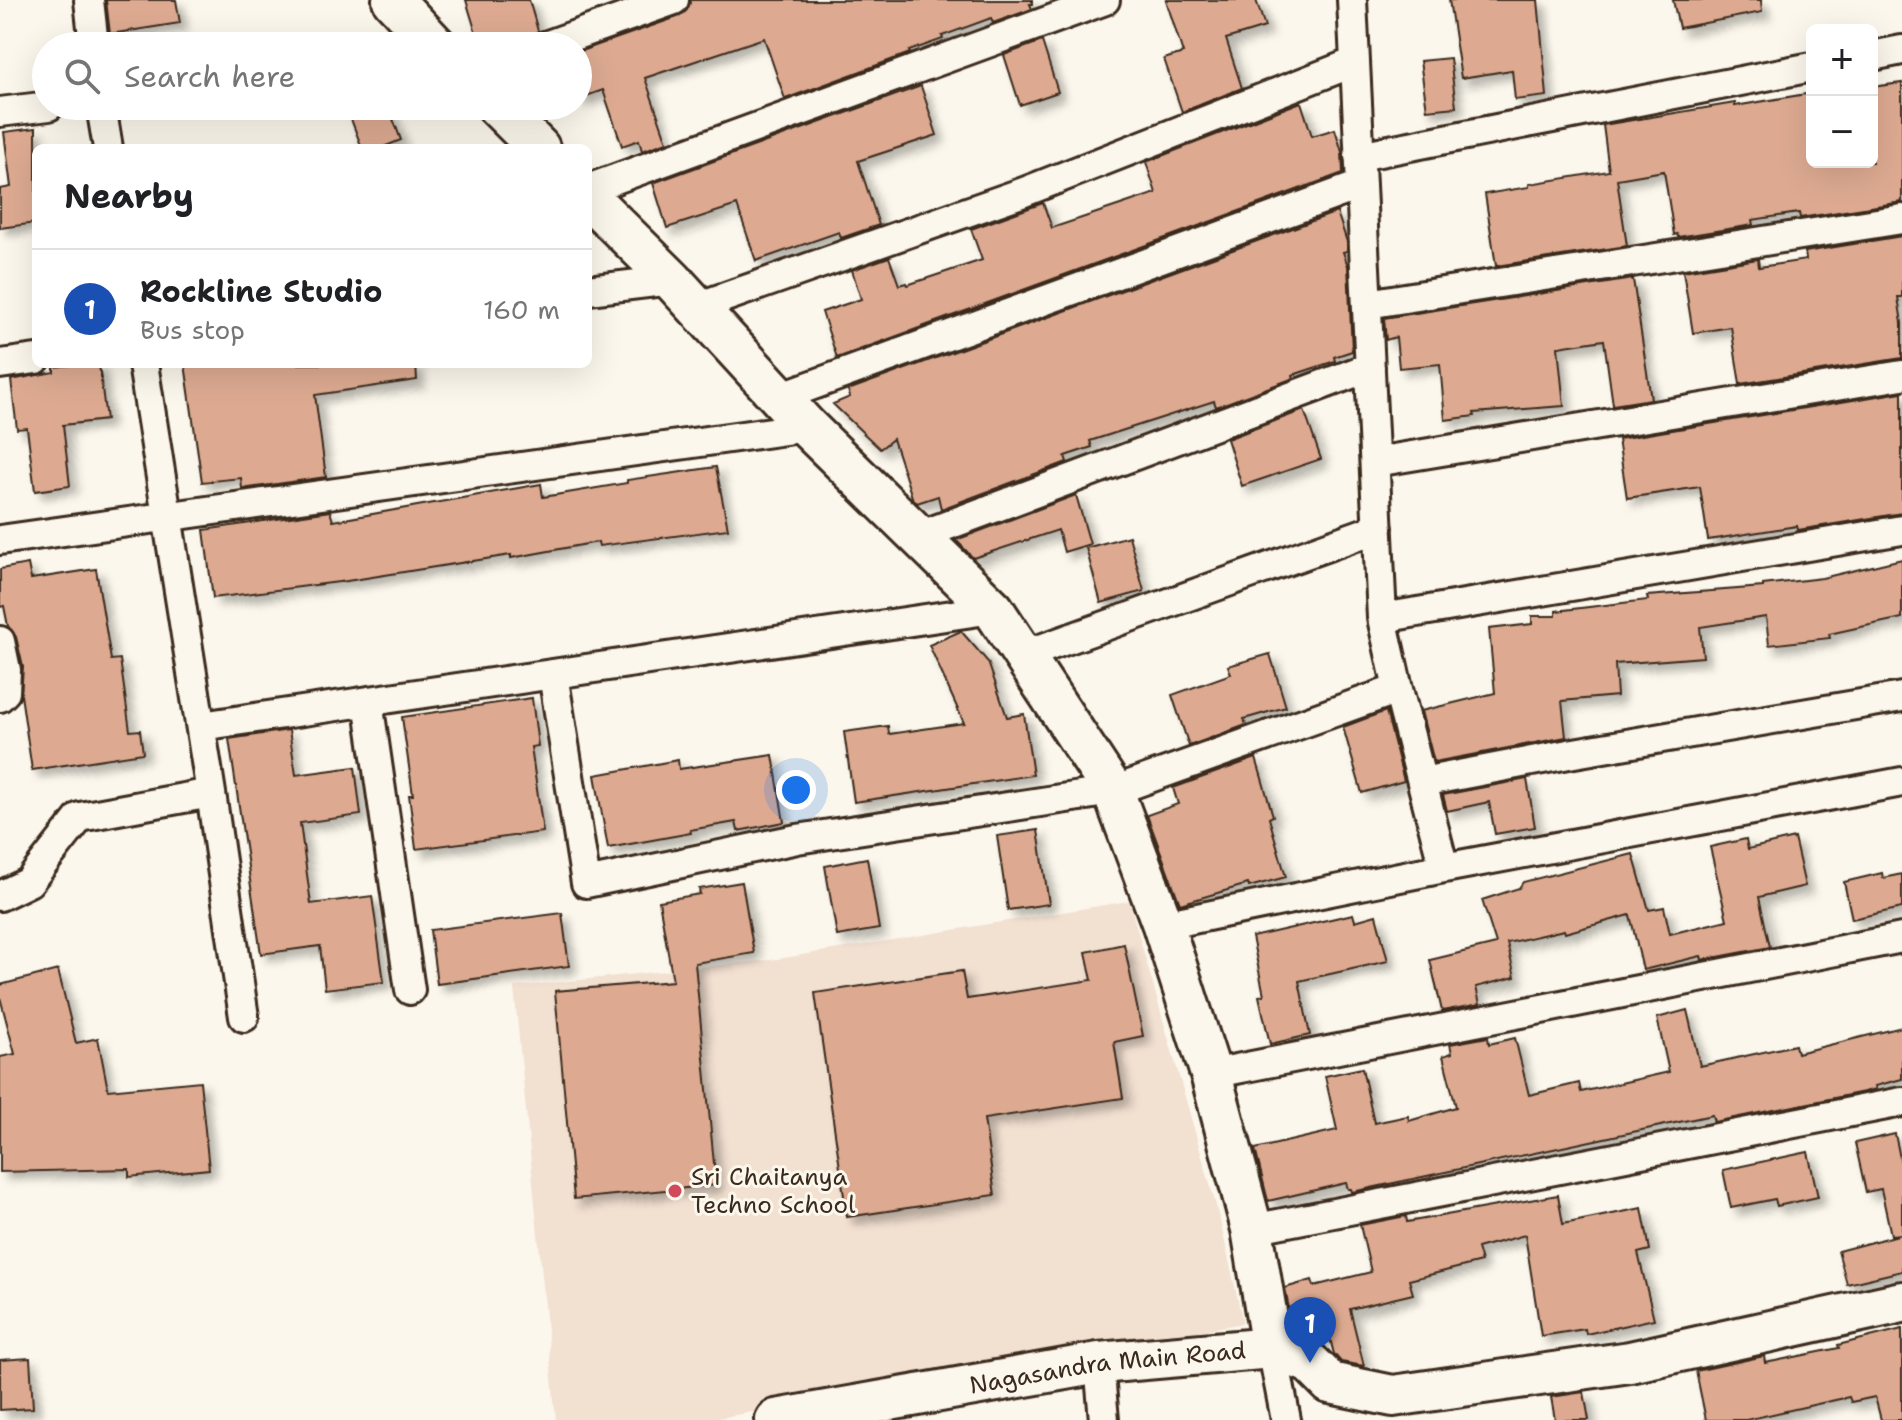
<!DOCTYPE html>
<meta charset="utf-8">
<style>
:root{--surface:#fff;--page:#f2f2f2;--text:#202124;--muted:#757577;--line:#e0e0e0;--accent:#111827}
body{margin:0;font-family:"Shantell Sans",sans-serif;background:var(--page);color:var(--text)}
.controls{position:absolute;right:24px;top:24px;display:grid;overflow:hidden;border-radius:12px;box-shadow:0 8px 32px #0002}
.controls button{width:72px;height:72px;display:grid;place-items:center;padding:0;border:0;border-bottom:2px solid var(--line);background:var(--surface);color:var(--text);font:40px sans-serif}
.you{position:absolute;left:796px;top:790px;width:28px;height:28px;margin:-20px;border:6px solid #fff;border-radius:50%;background:#1a73e8;box-shadow:0 0 0 12px #1a73e833}
.badge{display:grid;place-items:center;width:52px;height:52px;border-radius:50%;background:var(--accent);color:#fff;font-size:26px;font-weight:700}
.pin{position:absolute;translate:-50% -66px;filter:drop-shadow(0 2px 4px #0008)}
.pin::after{content:'';position:absolute;top:42px;width:28px;height:24px;background:inherit;clip-path:polygon(0 0,100% 0,50% 100%)}
.list{margin:0;padding:0;list-style:none}
h2{display:flex;justify-content:space-between;align-items:center;height:104px;margin:0;padding:0 32px;font-size:34px}
h2 small{font-size:26px;font-weight:400;color:var(--muted)}
.list li{display:grid;grid-template-columns:52px 1fr auto;gap:24px;align-items:center;box-sizing:border-box;height:120px;padding:0 32px;border-top:2px solid var(--line)}
.list b{display:block;font-size:30px;white-space:nowrap}
.list p{margin:0;font-size:26px;white-space:nowrap;color:var(--muted)}
.list em{font-size:26px;font-style:normal;color:var(--muted)}
.icon{flex:none;width:44px;height:44px;fill:none;stroke:currentColor;stroke-width:2;stroke-linecap:round;stroke-linejoin:round}
.map{position:relative;flex:none;width:1902px;height:1420px;overflow:hidden}
.search{position:absolute;background:var(--surface);box-shadow:0 8px 32px #0002;left:32px;top:32px;width:560px;height:88px;display:flex;align-items:center;gap:20px;box-sizing:border-box;padding:0 28px;border-radius:44px;color:var(--muted);font-size:30px}
.panel{position:absolute;background:var(--surface);box-shadow:0 8px 32px #0002;left:32px;top:144px;width:560px;height:224px;border-radius:12px}
.map>svg:first-child{display:block}
.built{fill:#f2e0d1}
.building{fill:#ddaa91;stroke:#3b2a1e;stroke-width:2;filter:url(#shadow)}
.lines{fill:none;stroke-linecap:round;stroke-linejoin:round}
.street-casing{stroke:#3b2a1e;stroke-width:34}
.secondary-casing{stroke:#3b2a1e;stroke-width:46}
.street{stroke:#fbf7ec;stroke-width:28}
.secondary{stroke:#fbf7ec;stroke-width:40}
.poi-dot{fill:#d1495b;stroke:#fbf7ec;stroke-width:3}
.labels{text-anchor:middle;stroke-width:6;stroke-linejoin:round;paint-order:stroke}
.poi-label{font-size:24px;fill:#3b2a1e;stroke:#fbf7ec;text-anchor:start}
.street-label{font-size:24px;fill:#3b2a1e;stroke:#fbf7ec}
</style>
<div class="map">
<svg width="1902" height="1420" viewBox="0 0 1902 1420">
<defs>
<filter id="shadow"><feDropShadow dx="7" dy="7" stdDeviation="4" flood-color="#0004"/></filter>
</defs>
<rect width="100%" height="100%" fill="#fbf7ec"/>
<filter id="ink" filterUnits="userSpaceOnUse"><feTurbulence type="fractalNoise" baseFrequency=".0125" numOctaves="2"/><feDisplacementMap in="SourceGraphic" scale="16" xChannelSelector="R" yChannelSelector="G"/><feConvolveMatrix kernelMatrix="1 2 1 2 8 2 1 2 1" color-interpolation-filters="sRGB"/></filter>
<g filter="url(#ink)">
<path class="built" d="M1129 901 1219 1216 1243 1323 708 1420H556L514 987 778 959Z"/>
<path class="building" d="M106 0H176L180 23 110 34Z
M466 0H529L538 31 532 36 528 46H480Z
M691 0H1032V4H1030L1032 9 993 23 991 18 942 36 943 39 909 51 910 53 785 99 764 38 645 78 667 142 642 151 639 140 622 146 603 90 578 99V52L680 16 687 10Z
M1166 0H1256L1265 27 1226 39 1242 88 1182 112 1164 59 1183 53Z
M1449 0H1538L1547 96 1515 100 1512 70 1461 78Z
M1673 0H1761L1762 12 1679 28Z
M1042 41 1058 92 1020 105 1004 55Z
M1450 58 1456 107 1427 110 1420 61Z
M1902 83V202L1800 218 1799 213 1752 220 1753 225 1678 237 1677 234 1674 235 1664 171 1617 179 1627 246 1496 266 1485 194 1529 187V184L1609 171 1603 125 1735 103V106L1812 93V162H1872V87Z
M921 86 937 135 858 161 879 225 841 238 839 232 756 261 737 205 667 228 653 183Z
M1301 102 1312 136 1335 129 1342 152 1343 173 837 358 822 312 861 299 852 270 889 257 899 285 906 283 907 285 982 260 971 229 1043 203 1052 228 1156 193 1146 162Z
M346 106H388L401 140 381 148H362Z
M36 128V223L0 228V189L11 187 4 132Z
M1337 212 1347 242V251L1343 252 1348 266 1352 351 1334 357 1335 361 1293 375 1294 378 1216 407 1214 401 1090 441 1092 447 1065 456 1067 462 941 509 938 496 917 503 912 497 893 439 880 449 833 404 850 397 848 390Z
M1902 236V297H1898L1902 323V358L1740 384 1731 327 1693 333 1683 271 1758 259 1759 267 1806 260 1805 252Z
M1633 279 1651 399 1613 405 1604 340 1558 347 1564 406 1474 413 1475 416 1445 420 1440 364 1399 368 1396 337 1386 340 1384 318Z
M80 364H99L106 420 63 425 70 486 35 491 27 428 17 429 11 380 54 372V367Z
M185 364H416L417 380 315 395 326 477 242 489 241 478 202 482Z
M1902 392V513L1798 530 1797 526 1708 540 1700 487 1627 498 1618 439Z
M1304 410 1321 459 1242 486 1227 439Z
M716 467 728 529 599 546 598 542 511 558V555L347 581 213 598 204 530 330 511 333 521 541 484 543 497 627 483V480Z
M1076 495 1090 544 1064 552 1058 530 973 558 956 540Z
M1129 536 1144 591 1101 603 1086 548Z
M1902 559V618L1829 634 1830 638 1769 645 1766 617 1700 627 1703 657 1615 664 1617 696 1562 701 1566 737 1434 762 1421 711 1495 693 1489 629 1532 624V616H1556V611L1648 600 1647 596 1763 587V585L1822 578Z
M28 564 31 579 96 569 111 660 120 659 130 731 140 730 143 753 32 770 21 695 23 667 16 637 8 626 4 606 0 607V569Z
M961 631 988 662 1007 717 1024 714 1033 775 854 802 844 732 888 726 889 734 964 723 929 645Z
M1270 654 1286 707 1244 719 1246 725 1189 746 1172 695 1231 674 1228 666Z
M532 698 538 746 531 747 543 832 416 849 409 795H413L402 717Z
M1386 711 1404 781 1362 793 1343 727Z
M289 730 296 775 355 767 361 815 300 823 311 904 372 896 384 982 325 989 320 946 261 954 229 739Z
M773 755 784 822 738 831 736 822 690 830 691 833 608 848 595 775 678 760 679 769Z
M1256 758 1273 816 1269 818 1286 877 1249 887 1248 884 1180 904 1147 815 1178 804 1173 788Z
M1527 779 1535 827 1495 834 1489 802 1447 811 1443 795Z
M1038 830 1049 904 1008 910 997 836Z
M1794 838 1805 886 1759 897 1770 947 1702 960 1701 956 1643 970 1630 915 1565 933 1564 930 1507 943 1515 977 1476 987 1480 1004 1442 1011 1430 960 1496 944 1482 900 1519 888 1523 882 1633 854 1649 910 1664 907 1670 934 1727 920 1710 847 1746 839 1748 849Z
M867 858 879 929 837 936 825 866Z
M1882 873 1883 878 1902 874V908L1852 919 1844 882Z
M742 882 754 953 695 963 716 1185 574 1199 555 991 673 981 659 901 700 894 699 889Z
M562 913 569 966 437 984 430 930Z
M1353 914 1355 921 1376 915 1388 961 1299 981 1310 1035 1270 1044 1259 996 1264 995 1252 937Z
M1124 944 1143 1036 1114 1042 1123 1098 984 1119 995 1195 847 1217 815 993 962 971 967 999 1092 980 1086 952Z
M58 970 76 1043 98 1038 108 1090 200 1081 209 1169 129 1177V1169L0 1172V1057L15 1054 0 997V985Z
M1687 1010 1700 1066 1795 1045 1797 1053 1902 1027V1079L1875 1086 1876 1089 1864 1092 1714 1122 1712 1115 1352 1192 1351 1189H1348L1346 1183 1268 1201 1255 1149 1337 1130 1325 1076 1362 1068 1374 1123 1408 1116 1409 1121 1456 1107 1443 1056 1452 1053 1450 1044 1488 1037 1489 1044 1515 1038 1529 1095 1579 1083 1581 1092 1669 1072 1657 1018Z
M1895 1134 1902 1168V1234L1891 1235 1881 1189 1866 1192 1855 1143Z
M1808 1152 1818 1197 1777 1206 1775 1199 1731 1208 1723 1170Z
M1558 1195 1563 1224 1642 1208 1650 1250 1638 1253 1654 1319 1586 1334 1585 1329 1541 1336 1525 1235 1477 1248 1481 1262 1409 1280 1413 1294 1350 1309 1364 1366 1341 1362 1334 1354 1326 1323 1293 1331 1285 1288 1312 1280 1314 1286 1371 1272 1360 1225 1406 1216 1407 1222Z
M1902 1234V1271L1847 1284 1838 1251Z
M1902 1329V1420H1881L1875 1397 1851 1402 1849 1397 1746 1420H1706L1696 1371 1764 1356 1765 1363 1839 1348 1838 1345Z
M30 1358 33 1408 0 1410V1360Z
M1584 1392 1589 1420H1555L1551 1397Z"/>
<g class="lines">
<defs>
<path id="street" d="M89 0 94 46
M545 46 674 0
M1872 56 1902 50
M101 106 108 148
M0 112 49 106
M1359 156 1812 67
M588 189 1105 0
M588 290 672 280
M1367 304 1902 219
M697 307 1024 192 1355 62
M0 364 36 359
M143 364 211 793 244 1017
M780 397 1361 185
M1375 462 1902 375
M919 536 1370 367
M0 540 807 427
M1382 618 1902 530
M0 641 6 670 5 692 0 697
M1024 655 1378 528
M553 674 586 883 797 839 1113 791 1398 689 1382 618 1352 0
M1398 689 1444 868
M368 701 410 990
M201 726 993 609
M1422 782 1574 753 1902 697
M0 896 29 882 80 817 211 793
M1163 925 1444 868 1902 782
M1211 1074 1902 938
M1252 1229 1902 1102
M1272 1348 1286 1420
M1099 1363 1104 1420"/>
<g id="secondary">
<path d="M393 0 436 46"/>
<path d="M497 106 539 148"/>
<path d="M588 197 672 280 807 427 993 609 1113 791 1163 925 1211 1074 1252 1229 1272 1348"/>
<path id="s1" d="M776 1420 1099 1363 1272 1348 1310 1363 1330 1383 1393 1396 1630 1362 1902 1302"/>
</g>
</defs>
<use href="#street" class="street-casing"/>
<use href="#secondary" class="secondary-casing"/>
<use href="#street" class="street"/>
<use href="#secondary" class="secondary"/>
</g>
</g>
<circle class="poi-dot" cx="675" cy="1191" r="8"/>
<g class="labels">
<g class="poi-label">
<text x="691" y="1185">Sri Chaitanya<tspan x="691" dy="28">Techno School</tspan></text>
</g>
<g class="street-label">
<text dy="8" stroke="none"><textPath href="#s1" startOffset="336">Nagasandra Main Road</textPath></text>
</g>
</g>
</svg>
<div class="controls">
<button>+</button>
<button>−</button>
</div>
<div class="you"></div>
<div class="pin badge" style="left:1310px;top:1363px;background:#1a4fb4">1</div>
<div class="search"><svg class="icon" aria-label="search" viewBox="0 0 24 24"><circle cx="10" cy="10" r="6"/><path d="M15 15l6 6"/></svg>Search here</div>
<section class="panel">
<h2>Nearby<small></small></h2>
<ul class="list">
<li><span class="badge" style="background:#1a4fb4">1</span><div><b>Rockline Studio</b><p>Bus stop</p></div><em>160 m</em></li>
</ul>
</section>
</div>
